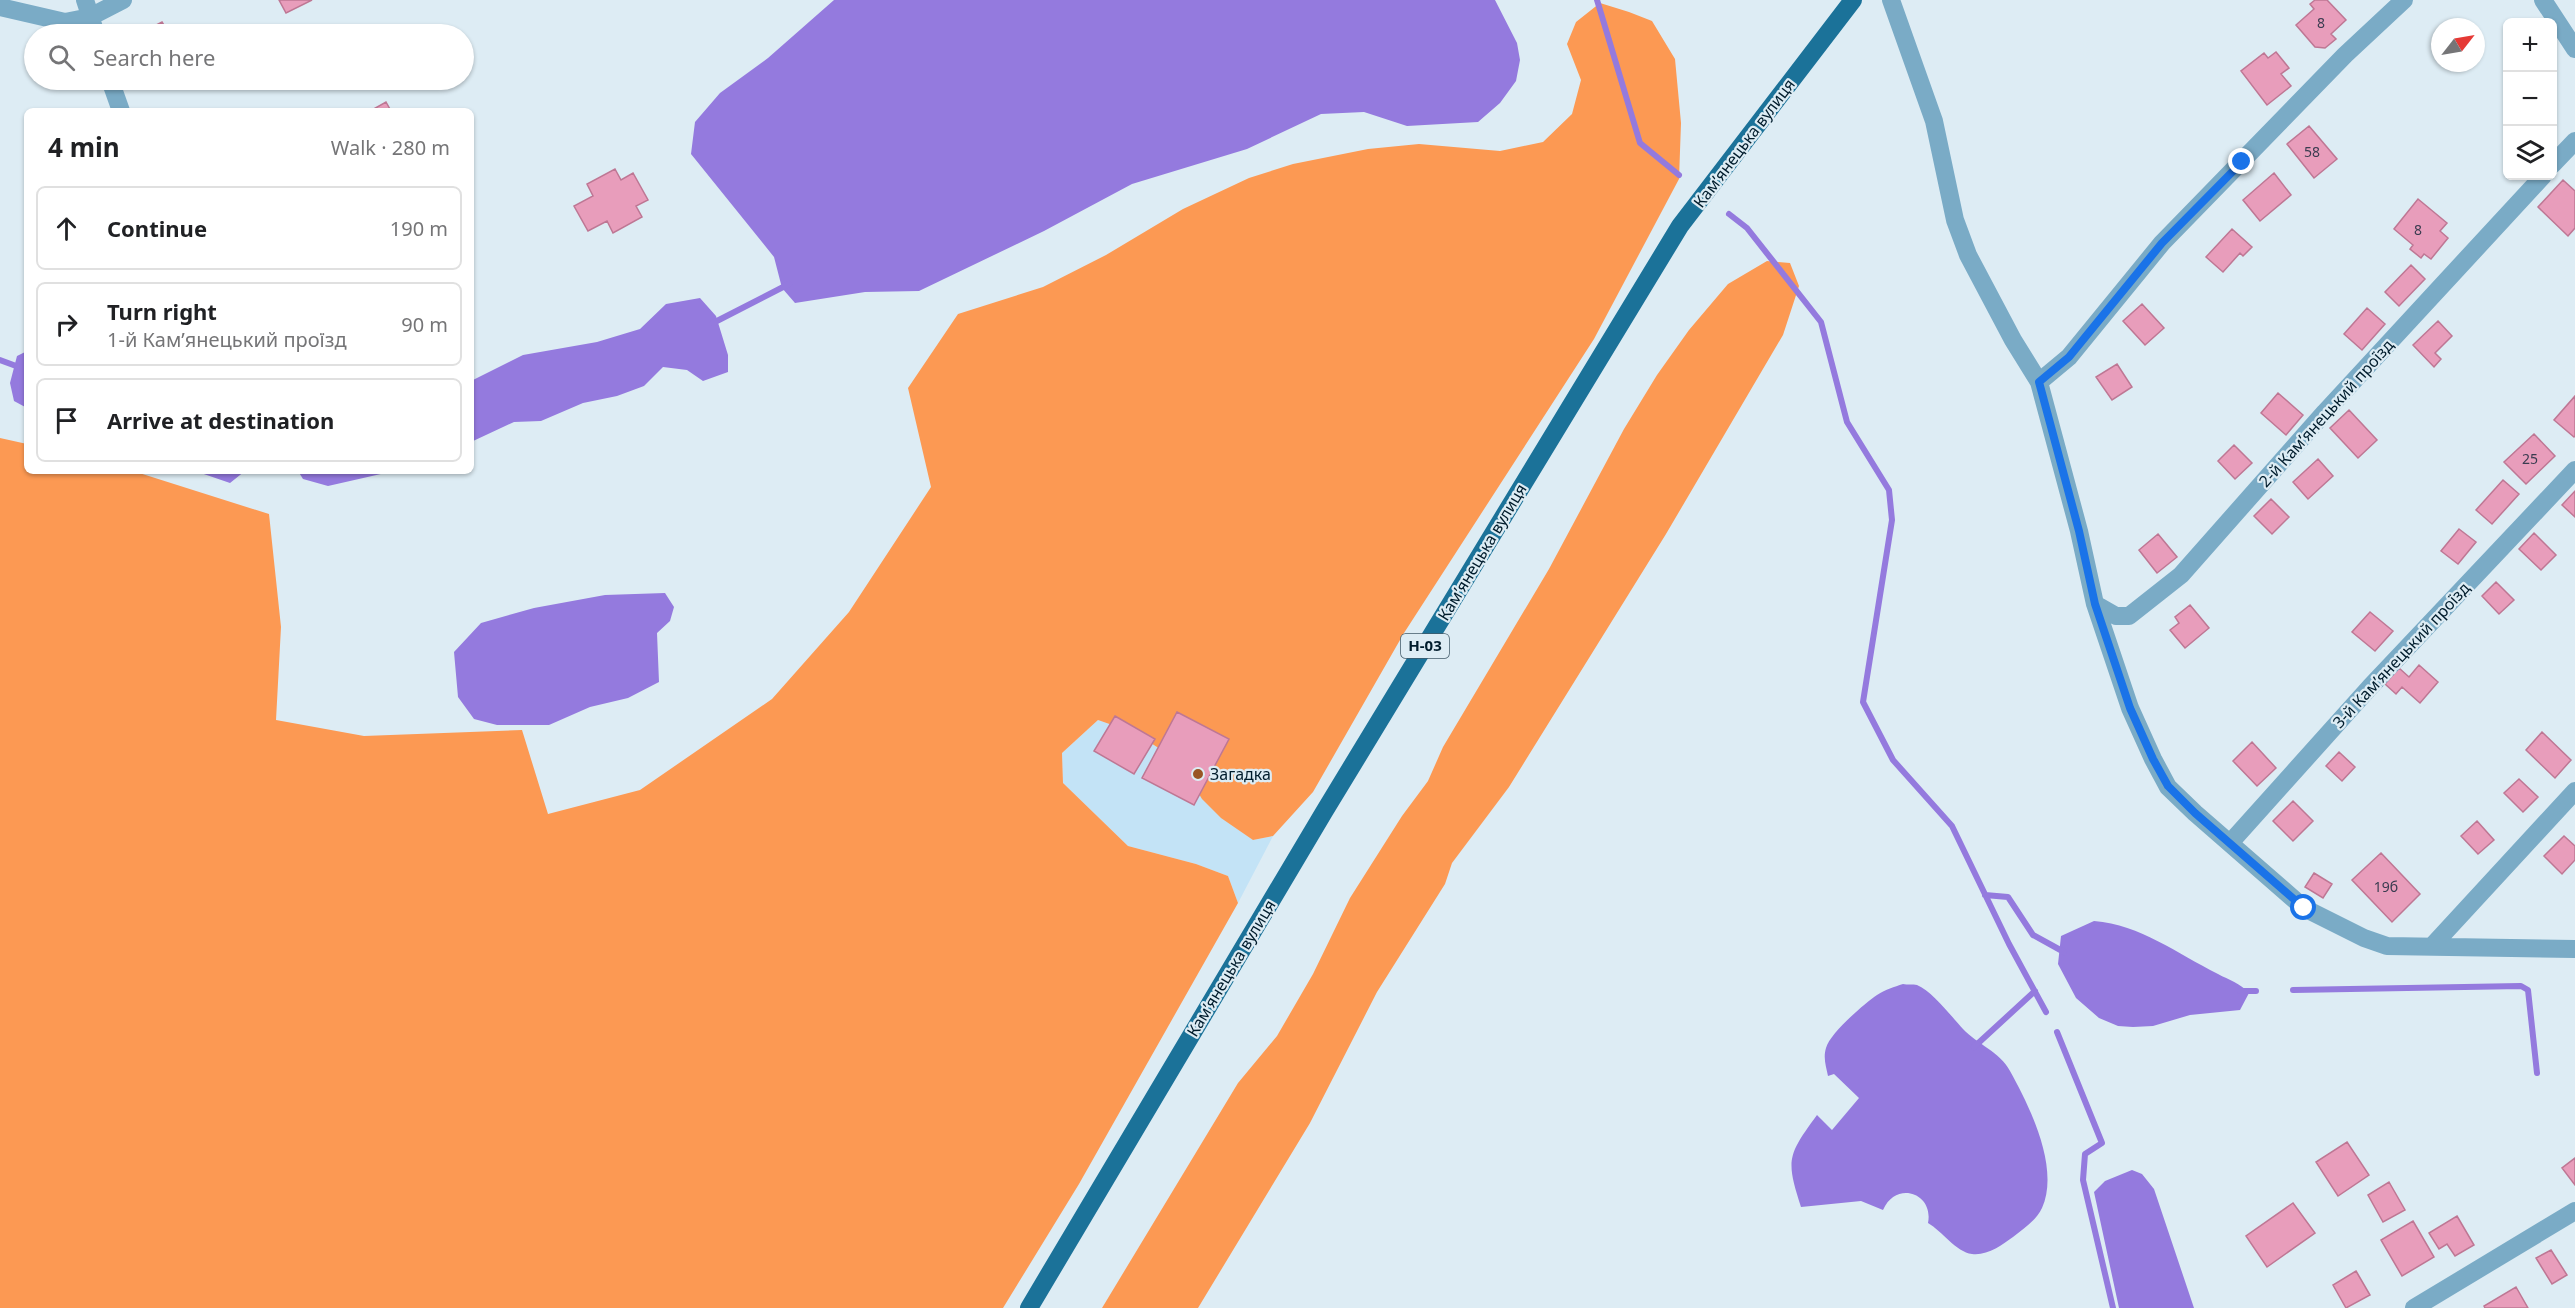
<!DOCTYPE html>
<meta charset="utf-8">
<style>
:root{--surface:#fff;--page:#f6f6f6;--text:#202124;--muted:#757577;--line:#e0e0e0}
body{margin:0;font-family:"Noto Sans",sans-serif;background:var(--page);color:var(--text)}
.controls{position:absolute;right:18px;top:18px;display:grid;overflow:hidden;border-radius:9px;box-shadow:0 2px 4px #0004}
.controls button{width:54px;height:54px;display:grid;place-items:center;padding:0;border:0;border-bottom:2px solid var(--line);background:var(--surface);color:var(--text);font:30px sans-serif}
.compass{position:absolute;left:2431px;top:18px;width:54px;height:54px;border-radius:50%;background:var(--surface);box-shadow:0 2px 4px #0004;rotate:59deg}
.stop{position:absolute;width:18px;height:18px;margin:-14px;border:4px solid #1a73e8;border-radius:50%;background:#fff}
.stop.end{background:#1a73e8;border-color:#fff;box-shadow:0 2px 6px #0008}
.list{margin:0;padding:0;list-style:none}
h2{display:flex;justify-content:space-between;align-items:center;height:78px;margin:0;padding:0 24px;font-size:26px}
h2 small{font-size:20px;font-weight:400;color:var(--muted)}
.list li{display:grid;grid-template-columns:39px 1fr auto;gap:18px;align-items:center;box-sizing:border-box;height:84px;margin:0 12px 12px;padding:0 12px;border:2px solid var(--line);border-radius:9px}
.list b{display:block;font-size:22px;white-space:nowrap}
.list p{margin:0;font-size:20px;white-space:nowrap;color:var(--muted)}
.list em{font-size:20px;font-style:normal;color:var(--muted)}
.icon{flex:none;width:33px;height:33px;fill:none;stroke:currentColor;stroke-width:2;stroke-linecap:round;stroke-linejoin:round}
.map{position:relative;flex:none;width:2575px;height:1308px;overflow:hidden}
.search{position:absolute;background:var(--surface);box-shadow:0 2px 4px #0004;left:24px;top:24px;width:450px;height:66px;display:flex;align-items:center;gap:15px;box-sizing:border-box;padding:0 21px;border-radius:33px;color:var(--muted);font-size:22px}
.panel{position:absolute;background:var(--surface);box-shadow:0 2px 4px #0004;left:24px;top:108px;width:450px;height:366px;border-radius:9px}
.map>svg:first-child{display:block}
.built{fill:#c3e3f6}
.forest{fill:#fc9953}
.water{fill:#947ade}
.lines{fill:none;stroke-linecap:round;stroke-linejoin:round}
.stream{stroke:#947ade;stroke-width:6}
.building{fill:#e89dbb;stroke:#be7794;stroke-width:1.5}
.street{stroke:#7aabc6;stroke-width:18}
.primary{stroke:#1b7299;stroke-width:18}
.route{stroke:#1a73e8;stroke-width:8}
.poi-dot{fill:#995625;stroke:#ddecf4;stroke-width:2}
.labels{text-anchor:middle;stroke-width:4.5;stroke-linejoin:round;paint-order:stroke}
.number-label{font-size:14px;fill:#3a3c50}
.shield{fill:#ddecf4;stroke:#425a68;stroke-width:1.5}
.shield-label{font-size:15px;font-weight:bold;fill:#001c2c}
.street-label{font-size:16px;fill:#001c2c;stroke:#ddecf4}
.poi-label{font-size:16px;fill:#001c2c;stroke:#ddecf4;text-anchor:start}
</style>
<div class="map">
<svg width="2575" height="1308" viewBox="0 0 2575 1308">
<rect width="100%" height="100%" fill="#ddecf4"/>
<path class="built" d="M1098 720 1135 733 1179 761 1253 840 1273 836 1238 903 1228 876 1196 864 1128 846 1063 783 1062 753Z"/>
<path class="forest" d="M1600 3 1629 12 1652 21 1675 59 1681 123 1679 179 1594 339 1404 633 1313 792 1273 836 1253 840 1221 818 1202 799 1179 761 1135 733 1098 720 1062 753 1063 783 1128 846 1196 864 1228 876 1238 903 1079 1184 1003 1308H0V438L27 444V471H133L269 514 281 627 276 720 364 736 522 730 548 814 640 790 772 699 849 612 931 487 908 388 958 314 1043 287 1106 255 1183 209 1249 178 1293 164 1368 149 1419 144 1500 151 1543 142 1572 114 1581 80 1567 44 1576 22Z
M1767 261 1790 263 1799 286 1783 335 1666 534 1509 787 1452 863 1445 884 1377 992 1310 1123 1198 1308H1102L1238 1083 1277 1036 1313 974 1350 898 1402 816 1428 781 1443 747 1549 569 1624 429 1657 375 1689 330 1728 284Z"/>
<path class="water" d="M834 0H1495L1517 43 1520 60 1516 81 1500 103 1478 122 1407 126 1364 112 1321 114 1247 149 1132 184 1044 231 919 291 865 292 795 303 782 288 774 257 691 154 695 122 720 93 768 58Z
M700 298 716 316 728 355V372L703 381 687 370 663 367 644 386 617 396 583 403 541 421 514 422 471 442V381L523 355 597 342 640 329 666 304Z
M27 351V408L14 401 10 383 17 356Z
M195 471H245L230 483Z
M298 471H394L328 486 303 479Z
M665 593 674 607 670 621 657 633 659 682 628 698 590 707 549 725H497L474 719 458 697 454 652 481 623 534 608 605 595Z
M2094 921C2141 925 2176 953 2218 974 2229 980 2240 983 2249 993L2240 1010 2190 1015 2153 1026 2133 1027 2118 1026 2099 1018 2076 998 2058 964 2061 936Z
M1903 984C1907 985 1913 984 1917 985 1932 991 1952 1017 1963 1029 1977 1044 2000 1052 2010 1071 2030 1107 2060 1168 2042 1208 2036 1221 2023 1229 2013 1237 2002 1245 1987 1256 1972 1254 1956 1252 1942 1231 1928 1223 1934 1193 1896 1180 1883 1210L1861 1201 1801 1207C1786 1160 1787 1156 1817 1115L1832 1130 1859 1098 1834 1074 1828 1076C1826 1066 1823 1058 1826 1048 1830 1033 1864 1004 1877 995 1886 989 1894 987 1903 984Z
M2132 1170 2142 1174 2154 1189 2194 1308H2119L2094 1192 2105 1181Z"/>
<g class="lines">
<path class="stream" d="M1597 0 1640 143 1679 175
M1729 214 1747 228 1821 322 1847 422 1889 490 1892 520 1863 702 1893 760 1952 826 2009 944 2046 1012
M713 323 789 284
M0 360 27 370
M1985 895 2008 897 2033 935 2064 952
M2293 990 2521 986 2528 990 2537 1073
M2240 991H2256
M2057 1032 2102 1143 2085 1154 2083 1180 2113 1308
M1974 1047 2035 991"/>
</g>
<path class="building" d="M279 0H312L286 13Z
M2315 0H2327L2346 20 2331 34 2336 39 2325 48 2315 47 2296 25 2314 9 2310 4Z
M162 22 169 34H139Z
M2276 52 2289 68 2281 74 2291 86 2267 105 2241 71 2264 53 2268 58Z
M386 102 391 111H370Z
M2309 126 2337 159 2314 178 2287 144Z
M615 169 621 180 633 173 648 200 636 206 642 217 613 233 607 221 588 231 574 206 593 196 587 184Z
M2274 173 2291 195 2260 221 2243 200Z
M2563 180 2575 191V228L2568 236 2538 207Z
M2418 199 2447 223 2440 231 2448 238 2431 259 2424 254 2421 258 2410 249 2413 245 2394 229Z
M2232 229 2252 247 2243 256 2240 253 2223 272 2206 257Z
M2411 265 2425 279 2399 306 2385 292Z
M2142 304 2164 328 2145 345 2123 321Z
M2367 308 2385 324 2362 350 2344 334Z
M2438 321 2452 336 2435 353 2441 359 2434 367 2413 345Z
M2117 364 2132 387 2112 400 2096 377Z
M2278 393 2303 415 2286 435 2261 413Z
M2575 396V436L2574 437 2554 420Z
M2349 410 2377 440 2358 458 2330 428Z
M2534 434 2555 456 2526 484 2504 462Z
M2234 445 2252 463 2235 479 2218 461Z
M2318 459 2333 476 2308 499 2293 482Z
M2503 480 2519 494 2492 524 2476 510Z
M2575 491V517L2562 505Z
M2271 499 2289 517 2272 534 2254 516Z
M2459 529 2476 542 2458 564 2441 551Z
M2534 533 2556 555 2541 570 2519 549Z
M2158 534 2177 557 2157 573 2139 550Z
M2496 582 2514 600 2499 614 2482 596Z
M2190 605 2209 628 2185 648 2170 630 2179 623 2175 617Z
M2370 612 2393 631 2375 651 2352 632Z
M2419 665 2438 682 2420 703 2402 687 2396 694 2385 684 2399 668 2409 677Z
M1177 712 1229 739 1194 805 1142 778Z
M1115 716 1155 739 1134 774 1094 751Z
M2542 732 2571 760 2555 778 2526 750Z
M2252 742 2276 768 2257 786 2233 761Z
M2339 752 2355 767 2342 781 2326 766Z
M2519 779 2538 797 2523 812 2504 793Z
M2293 801 2313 821 2293 841 2273 821Z
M2477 821 2494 840 2478 854 2461 836Z
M2564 836 2575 846V860L2562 874 2544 856Z
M2381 853 2420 894 2392 922 2352 880Z
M2314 873 2332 884 2323 898 2305 887Z
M2347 1142 2369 1175 2338 1196 2316 1162Z
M2575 1158V1185L2562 1168Z
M2389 1182 2405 1210 2383 1222 2368 1195Z
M2293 1203 2315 1233 2267 1267 2246 1236Z
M2457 1216 2474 1245 2455 1256 2447 1244 2439 1249 2429 1233Z
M2413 1221 2434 1257 2402 1276 2381 1240Z
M2551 1250 2567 1275 2552 1284 2536 1258Z
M2356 1271 2370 1295 2346 1308 2333 1285Z
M2516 1287 2528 1308H2485L2484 1306Z"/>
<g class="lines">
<path class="street" d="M85 0 96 34
M1891 0 1934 121 1955 220 1968 255 2013 340 2039 382 2079 531 2095 604 2130 708 2153 759 2168 787 2195 813 2304 908 2364 938 2387 946 2575 949
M2543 0 2575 49
M0 7 65 22 90 17 123 0
M110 80 121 111
M2552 165 2575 141
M2039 382 2069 357 2162 243 2345 55 2404 0
M2095 604 2116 616H2129L2181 575 2325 412 2543 176
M2230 843 2370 687 2575 470
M2433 945 2575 791
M2414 1308 2575 1211"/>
<path class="primary" d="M1029 1308 1324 812 1680 226 1853 0"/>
</g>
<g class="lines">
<path class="route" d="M2242 162 2162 243 2069 357 2039 382 2079 531 2095 604 2130 708 2153 759 2168 786 2195 813 2304 908"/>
</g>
<circle class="poi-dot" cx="1198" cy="774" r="6"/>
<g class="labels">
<g class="number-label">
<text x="2321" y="28">8</text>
<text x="2312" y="157">58</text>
<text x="2418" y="235">8</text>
<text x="2530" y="464">25</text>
<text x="2386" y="892">19б</text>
</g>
<rect class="shield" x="1401" y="634" width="48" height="24" rx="4.5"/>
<g class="shield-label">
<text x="1425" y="651">Н-03</text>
</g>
<g class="street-label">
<text transform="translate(1744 143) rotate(-53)" y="6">Камʼянецька вулиця</text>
<text transform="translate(2326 413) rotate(-48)" y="6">2-й Камʼянецький проїзд</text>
<text transform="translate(1482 552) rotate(-59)" y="6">Камʼянецька вулиця</text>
<text transform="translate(2401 655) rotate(-47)" y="6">3-й Камʼянецький проїзд</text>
<text transform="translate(1231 968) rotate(-59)" y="6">Камʼянецька вулиця</text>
</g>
<g class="poi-label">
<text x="1210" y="780">Загадка</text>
</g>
</g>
</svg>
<div class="controls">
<button>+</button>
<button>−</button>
<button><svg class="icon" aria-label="layers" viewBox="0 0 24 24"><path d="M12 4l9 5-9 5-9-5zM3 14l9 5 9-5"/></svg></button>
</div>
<svg class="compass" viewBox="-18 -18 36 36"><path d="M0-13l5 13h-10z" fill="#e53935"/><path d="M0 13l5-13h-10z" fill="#757577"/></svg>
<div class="stop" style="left:2304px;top:908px"></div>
<div class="stop end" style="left:2242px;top:162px"></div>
<div class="search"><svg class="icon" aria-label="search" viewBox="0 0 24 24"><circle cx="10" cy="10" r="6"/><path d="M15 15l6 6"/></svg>Search here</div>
<section class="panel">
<h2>4 min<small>Walk · 280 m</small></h2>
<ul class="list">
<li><svg class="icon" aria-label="ahead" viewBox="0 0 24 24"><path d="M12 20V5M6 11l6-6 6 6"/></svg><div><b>Continue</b></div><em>190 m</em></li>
<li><svg class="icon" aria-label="right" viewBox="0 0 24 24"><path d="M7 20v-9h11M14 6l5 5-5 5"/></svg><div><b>Turn right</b><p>1-й Камʼянецький проїзд</p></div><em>90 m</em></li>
<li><svg class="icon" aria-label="arrive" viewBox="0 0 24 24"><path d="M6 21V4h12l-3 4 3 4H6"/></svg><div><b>Arrive at destination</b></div></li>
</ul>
</section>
</div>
